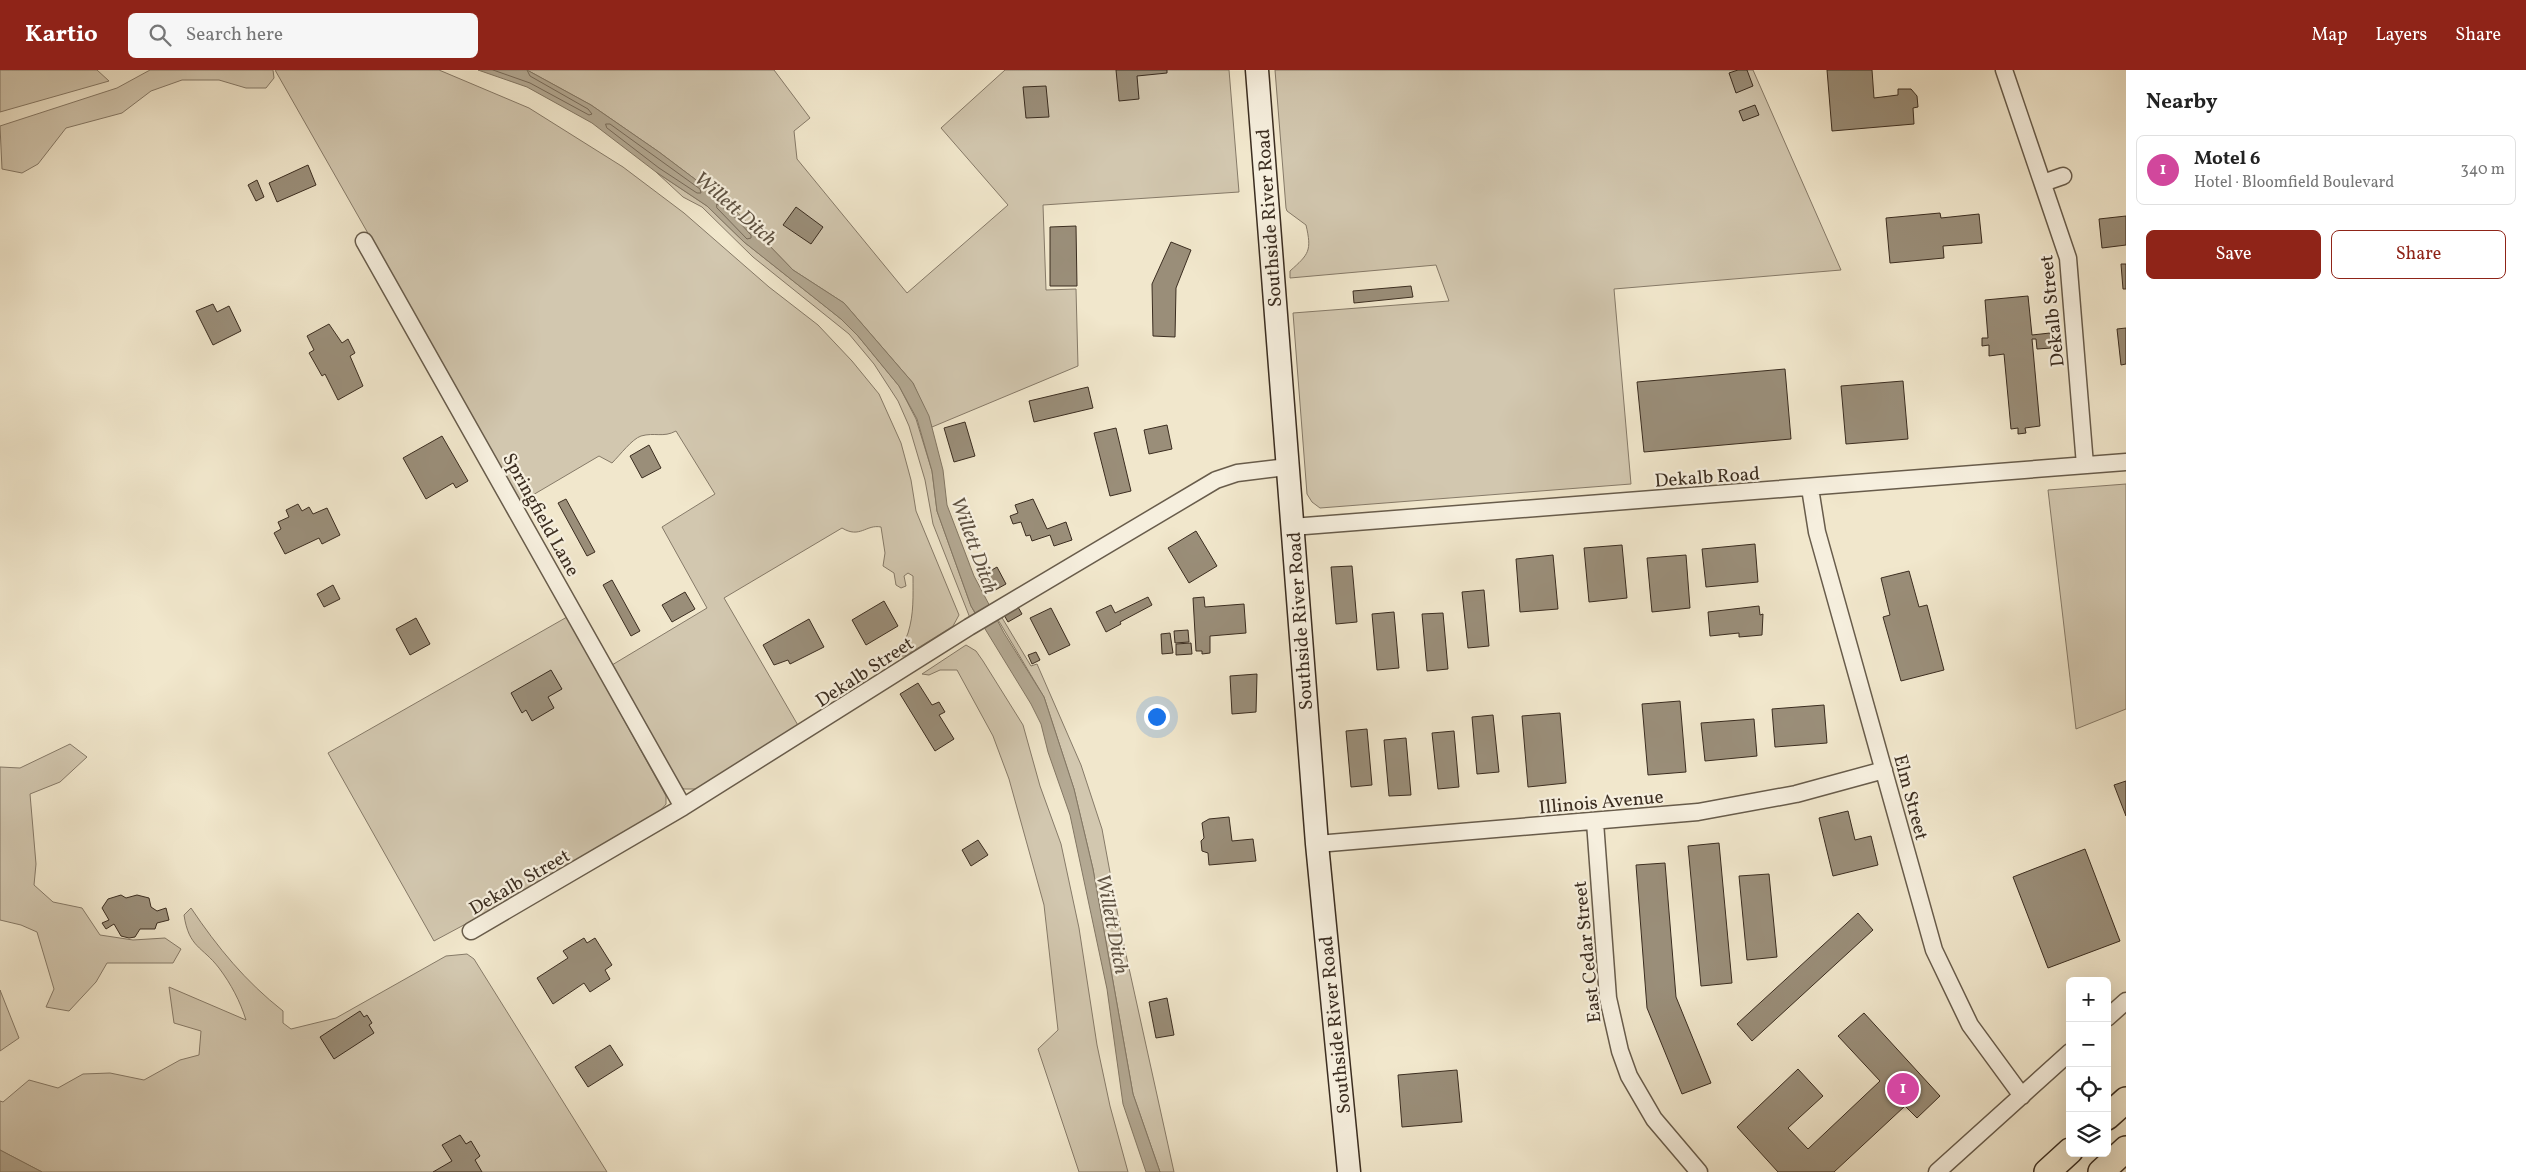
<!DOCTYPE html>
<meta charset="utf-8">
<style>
:root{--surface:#fff;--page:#f6f6f6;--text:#222;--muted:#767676;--line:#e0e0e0;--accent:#8f2418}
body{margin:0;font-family:Vollkorn,serif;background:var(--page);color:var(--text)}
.controls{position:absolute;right:15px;bottom:15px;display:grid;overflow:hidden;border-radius:8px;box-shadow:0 5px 20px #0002}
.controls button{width:45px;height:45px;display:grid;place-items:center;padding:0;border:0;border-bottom:1px solid var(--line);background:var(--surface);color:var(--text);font:25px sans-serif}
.you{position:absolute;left:1156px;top:646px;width:18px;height:18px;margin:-12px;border:4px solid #fff;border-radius:50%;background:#1a73e8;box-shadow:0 0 0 8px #1a73e833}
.badge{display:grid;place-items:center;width:32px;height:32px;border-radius:50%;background:var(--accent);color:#fff;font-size:16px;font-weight:700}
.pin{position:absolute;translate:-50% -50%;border:2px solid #fff;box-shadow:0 1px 5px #0006}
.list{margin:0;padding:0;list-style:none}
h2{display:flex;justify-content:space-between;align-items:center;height:65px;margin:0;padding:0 20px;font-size:21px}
h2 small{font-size:16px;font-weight:400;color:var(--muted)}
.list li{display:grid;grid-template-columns:32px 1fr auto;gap:15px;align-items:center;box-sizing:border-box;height:70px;margin:0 10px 10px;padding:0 10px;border:1px solid var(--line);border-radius:8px}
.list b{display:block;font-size:19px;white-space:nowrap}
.list p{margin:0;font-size:16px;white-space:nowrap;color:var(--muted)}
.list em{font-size:16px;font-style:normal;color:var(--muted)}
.actions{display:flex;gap:10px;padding:15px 20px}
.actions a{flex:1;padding:11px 0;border:1px solid var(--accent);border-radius:8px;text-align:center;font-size:18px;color:var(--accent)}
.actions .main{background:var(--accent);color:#fff}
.icon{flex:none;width:28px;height:28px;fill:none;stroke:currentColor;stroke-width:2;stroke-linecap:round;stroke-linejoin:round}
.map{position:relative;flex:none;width:2126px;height:1102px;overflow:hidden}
header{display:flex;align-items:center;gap:30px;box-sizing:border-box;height:70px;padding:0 25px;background:var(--accent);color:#fff}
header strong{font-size:24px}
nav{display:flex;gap:28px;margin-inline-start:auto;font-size:18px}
.search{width:350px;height:45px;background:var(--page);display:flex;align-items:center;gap:12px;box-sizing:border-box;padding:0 18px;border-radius:8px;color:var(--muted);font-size:19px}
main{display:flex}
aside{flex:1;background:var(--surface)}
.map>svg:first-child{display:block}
.green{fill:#d2c7af;stroke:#867a68}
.water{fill:#b3a892;stroke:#837764}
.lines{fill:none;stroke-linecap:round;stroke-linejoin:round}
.shore{stroke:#776a59;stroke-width:1}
.building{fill:#9a8e79;stroke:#3b2d20}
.minor-casing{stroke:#685c4b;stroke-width:19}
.secondary-casing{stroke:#3b2d20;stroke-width:25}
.primary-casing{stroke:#3b2d20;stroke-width:28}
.minor{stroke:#f6efde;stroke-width:16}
.secondary{stroke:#f6efde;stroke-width:22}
.primary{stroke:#f1e7cc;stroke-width:25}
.labels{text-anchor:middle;stroke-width:4.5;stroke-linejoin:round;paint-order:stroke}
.street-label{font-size:19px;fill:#3b2d20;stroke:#f6efde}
.water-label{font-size:20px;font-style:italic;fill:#5f5242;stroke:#f6efde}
</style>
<header>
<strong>Kartio</strong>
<div class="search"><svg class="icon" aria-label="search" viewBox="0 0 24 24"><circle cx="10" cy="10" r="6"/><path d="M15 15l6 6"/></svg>Search here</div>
<nav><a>Map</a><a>Layers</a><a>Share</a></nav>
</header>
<main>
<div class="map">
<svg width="2126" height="1102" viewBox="0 0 2126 1102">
<rect width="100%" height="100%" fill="#f1e7cc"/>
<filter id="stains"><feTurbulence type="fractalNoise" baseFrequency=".004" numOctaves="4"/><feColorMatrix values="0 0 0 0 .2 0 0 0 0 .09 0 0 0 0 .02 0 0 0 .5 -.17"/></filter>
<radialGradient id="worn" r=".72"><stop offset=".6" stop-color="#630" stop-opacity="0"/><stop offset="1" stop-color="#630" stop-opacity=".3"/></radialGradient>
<path class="green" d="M0 0H97L109 11 0 42Z
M150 0H273L274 8 266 18H246L219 10H182L151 21 122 43 66 58 38 94 22 103 2 99 0 56 117 18Z
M275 0H439L529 38 623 97 684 143 769 217 818 255 852 291 879 324 901 373 911 410 916 441 959 545 953 556 905 586H901C900 578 905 571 908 563 914 544 913 526 913 506L908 503 904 506 906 516 901 518 896 515 894 503 883 496 885 483 881 457C866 454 860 469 842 458L724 528 799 657 696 719H684L680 716 612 595 707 538 662 457 715 424 676 361C663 368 655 362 641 366 632 369 620 385 612 393L599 386 521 432Z
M527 0H774L810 48 794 61 797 89 907 223 1008 135 941 58 1005 0H1229L1239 122 1043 135 1046 220 1076 219 1078 296 932 357 913 313 844 233 793 200 732 137 659 82 591 35Z
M1275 0H1753L1841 200 1614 219 1631 414 1320 438 1312 432 1307 424 1293 243 1449 231 1436 195 1290 208V201C1309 184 1312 181 1306 155L1287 141 1286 138Z
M656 102 707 136 744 172 841 249 858 266 899 316 916 349 932 401 937 441 971 536 976 545 970 548 933 454 925 410 909 356 898 331 874 294 849 264 753 187 702 137 683 127Z
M2126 414V639L2076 659 2048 420Z
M1001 546 1031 596 1037 594 1081 695 1102 759 1121 862 1174 1102H1160L1133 1024 1093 799 1074 719 1044 627 997 548Z
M567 547 666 726V734L660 741 529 820 434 871 328 683Z
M966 575 976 581 983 591 1023 655 1040 716 1061 774 1079 858 1097 975 1110 1036 1128 1102H1079L1038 979 1058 960 1044 835 1009 709 993 666 957 600H940L929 605 922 604Z
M70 674 87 687 60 712 30 724 36 794 34 815 53 832 82 838 100 865 133 870 165 868 181 879 173 893H107L96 912 69 941 46 937 54 919 37 862 21 855 0 850V697L20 698Z
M191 838C218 878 245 911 283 941V953L291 959 336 948 446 886 467 884 474 889 607 1102H42L0 1080V1031L3 1032 29 1010 58 1018 83 1004 110 1003 144 1010 180 990 199 985 201 961 174 953 169 917 246 950C240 931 231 914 219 898 202 876 189 878 184 845Z
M0 920 19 968 0 981Z"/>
<path class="water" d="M478 0H527L591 35 659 82 732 137 793 200 844 233 913 313 929 346 943 400 947 435 974 506 1004 563 1044 627 1074 719 1093 799 1133 1024 1160 1102H1146L1123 1034 1107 919 1070 745 1048 682 1041 654 1031 634 971 536 937 441 932 401 917 349 899 316 858 266 841 249 744 172 707 136 656 102 592 53 527 17Z
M0 1080 42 1102H0Z"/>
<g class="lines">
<path class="shore" d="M493 0 530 13 589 45 592 44 588 39 530 6 527 0
M606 54H610L700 119 701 123H697L659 98 607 58Z
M717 134 729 141 751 165V168L747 169 717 138Z"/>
</g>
<path class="building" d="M1116 0H1167V3L1137 6 1139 29 1119 31Z
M1738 0H1747L1753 16 1736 23 1729 3Z
M1827 0H1872L1874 28 1898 25V19H1911L1917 26 1918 37 1913 38 1914 54 1832 61Z
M1046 16 1049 47 1026 48 1023 17Z
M1755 35 1759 45 1743 51 1739 41Z
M308 95 316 115 277 132 269 113Z
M257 110 264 127 256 131 248 115Z
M796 137 823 157 811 174 783 155Z
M1940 143 1941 148 1979 144 1982 173 1943 176 1944 188 1890 193 1886 148Z
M2126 146V175L2102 178 2099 149Z
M1076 156 1077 216H1050V157Z
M1171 172 1191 180 1176 218 1175 267 1153 266 1152 214Z
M2121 194H2126V219H2123Z
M1411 216 1413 227 1354 233 1353 221Z
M2028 226 2032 265 2050 263 2051 278 2037 279 2036 269H2032L2040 356 2025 358 2026 363 2018 364V358L2011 359 2004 284 1989 286V275L1982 276V268H1988L1985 230Z
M213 234 217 242 229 236 241 261 213 275 196 241Z
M329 254 342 273 348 269 355 283 350 286 363 316 338 330 325 304 322 306 309 283 314 280 307 266Z
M2126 258V294L2121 295 2117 259Z
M1785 299 1791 369 1644 382 1637 312Z
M1903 311 1908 369 1846 374 1841 316Z
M1088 317 1093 338 1034 352 1029 331Z
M965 352 975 386 954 392 944 358Z
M1167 355 1172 379 1149 384 1144 360Z
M1116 358 1131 421 1110 426 1094 363Z
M442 366 468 411 456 418 453 413 426 429 403 388Z
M649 375 661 398 642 408 630 386Z
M566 429 595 482 587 486 558 433Z
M1033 429 1047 459 1066 452 1072 470 1054 476 1050 465 1032 471 1030 465 1026 466 1021 452 1013 454 1010 446 1018 443 1015 435Z
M298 434 302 441 309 437 313 444 327 438 340 465 322 474 319 468 285 484 274 463 281 459 278 452 289 447 286 440Z
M1196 461 1217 496 1189 513 1168 478Z
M1755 474 1758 512 1706 517 1702 479Z
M1622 475 1627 528 1589 532 1584 478Z
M1553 485 1558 539 1520 542 1516 489Z
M1686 485 1690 538 1652 542 1647 488Z
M1352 496 1357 552 1336 554 1331 497Z
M997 497 1006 514 988 524 978 508Z
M1909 501 1919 537 1927 535 1944 600 1901 611 1883 547 1890 545 1881 508Z
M612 510 640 561 631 566 603 515Z
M333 515 340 529 324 537 317 524Z
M1484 520 1489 576 1468 578 1462 522Z
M685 522 695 539 672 552 662 535Z
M1148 527 1152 535 1120 552 1121 554 1106 562 1096 542 1111 535 1115 543Z
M1204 527 1205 537 1244 534 1246 563 1210 566V583L1202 584V581H1196L1193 528Z
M884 531 898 556 866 575 852 550Z
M1759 536 1760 545 1763 544 1762 565 1739 567V563L1710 566 1708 542Z
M1018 537 1022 544 1008 552 1004 545Z
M1051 538 1070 575 1049 585 1030 548Z
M1394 542 1399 598 1377 600 1372 544Z
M1443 543 1448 599 1427 601 1422 544Z
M416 548 430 574 410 585 396 559Z
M809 549 824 577 790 594 788 590 774 595 763 575Z
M1188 560 1189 572 1175 573 1174 561Z
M1170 563 1173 583 1162 584 1161 564Z
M1191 573 1192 584 1176 585V574Z
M1036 582 1040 590 1032 594 1028 585Z
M551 600 562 619 548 627 554 638 532 651 526 640 522 643 511 623Z
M1257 604 1256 642 1232 644 1230 606Z
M918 613 932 635 939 632 945 642 939 645 954 669 935 681 900 624Z
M1680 631 1686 702 1648 705 1642 634Z
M1824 635 1827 673 1775 677 1772 639Z
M1560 643 1566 713 1528 717 1522 646Z
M1493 645 1499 702 1477 704 1472 647Z
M1754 649 1757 686 1705 691 1701 653Z
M1367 659 1372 715 1351 717 1346 661Z
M1454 661 1459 717 1438 719 1432 663Z
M1406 668 1411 725 1389 726 1384 670Z
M2126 711V746L2114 715Z
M1848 741 1855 770 1871 766 1878 795 1833 806 1819 748Z
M1229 747 1232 771 1253 769 1256 791 1209 795 1208 783 1202 781 1201 771 1204 768 1202 753 1209 749Z
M978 770 988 785 971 796 962 780Z
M1719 773 1732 913 1701 916 1688 776Z
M2085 779 2120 871 2048 898 2013 807Z
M1665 793 1676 927 1711 1013 1682 1024 1647 938 1636 795Z
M1769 804 1777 887 1747 890 1739 806Z
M121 825 126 828 137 825 149 828 151 837 157 841 166 838 169 850 157 853 155 859H140L135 867 129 868 121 866 114 854 106 859 102 853 109 850 102 838 108 829Z
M1858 843 1873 860 1752 971 1737 954Z
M584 868 587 873 595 868 612 895 605 900 610 909 590 922 584 913 553 934 537 908 568 888 563 881Z
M1167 928 1174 965 1156 968 1149 932Z
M360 941 364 947 367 945 372 953 369 955 374 963 334 989 320 967Z
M1864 943 1940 1026 1917 1048 1905 1036 1834 1102H1778L1737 1057 1798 999 1823 1026 1788 1058 1808 1079 1880 1011 1838 966Z
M610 975 623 995 588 1017 575 997Z
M1457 1000 1462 1052 1402 1057 1398 1005Z
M460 1065 466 1074 471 1071 480 1086 475 1090 482 1102H433L452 1091 442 1075Z"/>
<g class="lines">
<defs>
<path id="minor" d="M2004 0 2068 188 2085 395
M2043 113 2063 106
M364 171 683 737
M1810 418 1817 462 1934 880 1970 955 2022 1026
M1292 457 2126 392
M1595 752 1608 928 1620 981 1629 1006 1654 1049 1699 1102
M1317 774 1698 742 1796 724 1884 700
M471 861 683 737 969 557 1216 410 1237 403 1287 397
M2107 948 2126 931
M1937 1102 2070 982"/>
<path id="secondary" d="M1257 0 1317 774 1349 1102"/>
<path id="primary" d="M2107 1047 2126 1030
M2047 1102 2070 1081
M2101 1102 2126 1079"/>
</defs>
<use href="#minor" class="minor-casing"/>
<use href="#secondary" class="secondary-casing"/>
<use href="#primary" class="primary-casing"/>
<use href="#minor" class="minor"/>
<use href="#secondary" class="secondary"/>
<use href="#primary" class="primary"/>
</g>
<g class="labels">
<g class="street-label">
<text transform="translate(1268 148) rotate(-94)" y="7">Southside River Road</text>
<text transform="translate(2051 241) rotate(-96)" y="7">Dekalb Street</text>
<text transform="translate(1707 406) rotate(-4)" y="7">Dekalb Road</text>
<text transform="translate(542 444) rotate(61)" y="7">Springfield Lane</text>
<text transform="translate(1299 551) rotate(-94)" y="7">Southside River Road</text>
<text transform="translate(864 601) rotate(-33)" y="7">Dekalb Street</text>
<text transform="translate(1912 727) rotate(75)" y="7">Elm Street</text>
<text transform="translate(1601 731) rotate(-5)" y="7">Illinois Avenue</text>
<text transform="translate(519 811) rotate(-30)" y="7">Dekalb Street</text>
<text transform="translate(1586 882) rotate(-96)" y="7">East Cedar Street</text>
<text transform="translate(1334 955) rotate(-96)" y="7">Southside River Road</text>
</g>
<g class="water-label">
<text transform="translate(736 138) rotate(41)" y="7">Willett Ditch</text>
<text transform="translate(975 475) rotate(70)" y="7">Willett Ditch</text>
<text transform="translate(1113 854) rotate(79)" y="7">Willett Ditch</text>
</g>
</g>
<rect width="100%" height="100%" filter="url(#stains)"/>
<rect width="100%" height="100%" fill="url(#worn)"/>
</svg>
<div class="controls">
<button>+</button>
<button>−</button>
<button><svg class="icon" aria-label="locate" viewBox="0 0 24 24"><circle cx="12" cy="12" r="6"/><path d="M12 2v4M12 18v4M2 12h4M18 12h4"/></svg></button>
<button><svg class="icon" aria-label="layers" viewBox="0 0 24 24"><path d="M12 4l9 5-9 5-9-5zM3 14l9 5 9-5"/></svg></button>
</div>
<div class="you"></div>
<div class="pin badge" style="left:1903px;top:1019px;background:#d1479c">1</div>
</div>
<aside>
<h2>Nearby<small></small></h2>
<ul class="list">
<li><span class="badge" style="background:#d1479c">1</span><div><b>Motel 6</b><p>Hotel · Bloomfield Boulevard</p></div><em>340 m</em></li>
</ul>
<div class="actions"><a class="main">Save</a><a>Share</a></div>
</aside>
</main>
